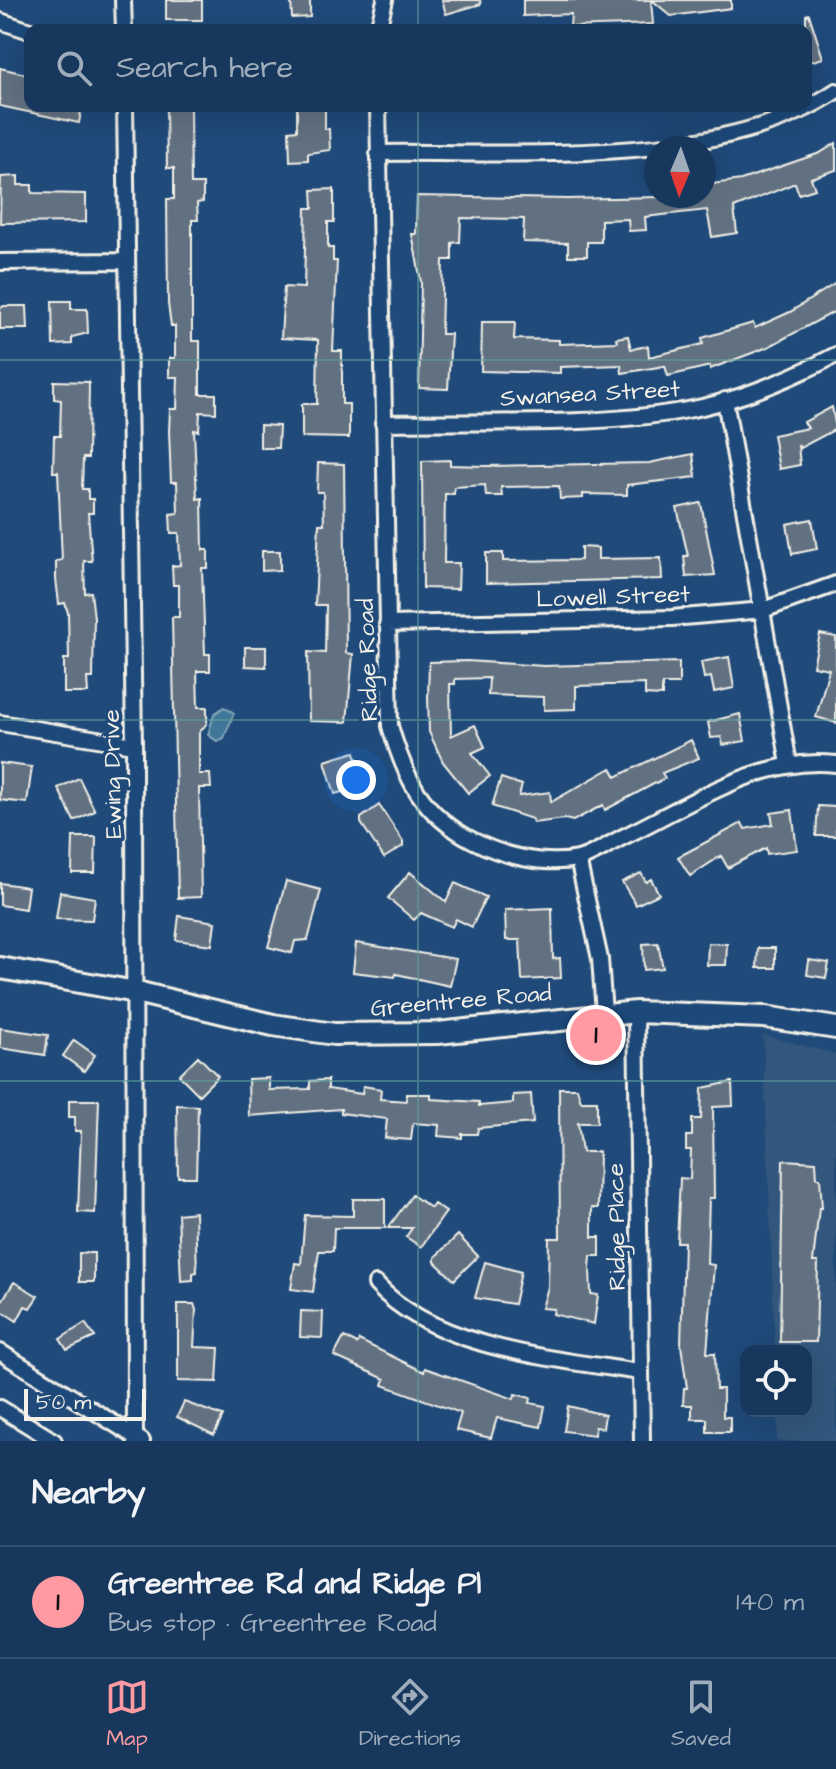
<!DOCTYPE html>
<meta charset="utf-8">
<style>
:root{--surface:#17385c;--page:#203f62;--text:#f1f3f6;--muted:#9eacbb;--line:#365272;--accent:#ff9aa2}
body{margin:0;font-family:"Architects Daughter",sans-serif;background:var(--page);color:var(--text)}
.controls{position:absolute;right:24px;bottom:24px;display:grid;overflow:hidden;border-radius:16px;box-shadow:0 8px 32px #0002}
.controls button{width:72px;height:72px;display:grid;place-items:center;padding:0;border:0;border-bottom:2px solid var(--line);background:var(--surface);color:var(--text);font:40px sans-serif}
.compass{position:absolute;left:644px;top:136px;width:72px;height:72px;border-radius:50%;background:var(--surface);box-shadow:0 8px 32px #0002;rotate:182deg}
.scale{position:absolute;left:24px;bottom:20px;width:122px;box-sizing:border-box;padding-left:8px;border:4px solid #f4f1e8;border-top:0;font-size:22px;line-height:28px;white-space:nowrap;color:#f4f1e8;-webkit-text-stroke:6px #1f4a7a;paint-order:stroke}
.you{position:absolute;left:356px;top:780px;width:28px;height:28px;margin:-20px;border:6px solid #fff;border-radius:50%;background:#1a73e8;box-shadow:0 0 0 12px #1a73e833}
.badge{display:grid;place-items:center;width:52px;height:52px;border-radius:50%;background:var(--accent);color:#111;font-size:26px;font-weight:700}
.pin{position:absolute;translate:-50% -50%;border:4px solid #fff;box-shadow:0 2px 8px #0006}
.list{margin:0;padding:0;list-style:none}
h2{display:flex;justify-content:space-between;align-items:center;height:104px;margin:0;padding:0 32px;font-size:34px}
h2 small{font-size:26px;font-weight:400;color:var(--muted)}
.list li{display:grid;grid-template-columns:52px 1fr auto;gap:24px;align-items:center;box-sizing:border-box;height:112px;padding:0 32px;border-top:2px solid var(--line)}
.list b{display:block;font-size:30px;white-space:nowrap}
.list p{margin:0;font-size:26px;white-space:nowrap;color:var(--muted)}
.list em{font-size:26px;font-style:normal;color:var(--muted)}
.icon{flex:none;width:44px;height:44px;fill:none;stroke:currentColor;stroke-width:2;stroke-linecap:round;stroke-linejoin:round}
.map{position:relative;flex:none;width:836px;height:1441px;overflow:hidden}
.search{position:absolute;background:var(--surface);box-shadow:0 8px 32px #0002;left:24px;right:24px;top:24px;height:88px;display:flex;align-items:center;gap:20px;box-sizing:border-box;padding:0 28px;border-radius:16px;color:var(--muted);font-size:30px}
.sheet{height:216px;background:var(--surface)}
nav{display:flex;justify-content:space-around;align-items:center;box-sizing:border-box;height:112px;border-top:2px solid var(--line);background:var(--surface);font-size:22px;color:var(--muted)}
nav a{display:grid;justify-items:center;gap:4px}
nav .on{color:var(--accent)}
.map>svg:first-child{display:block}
.built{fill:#33567c}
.water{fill:#3f7799;stroke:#87a8b9;stroke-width:2}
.building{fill:#627181;stroke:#f4f1e8;stroke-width:2}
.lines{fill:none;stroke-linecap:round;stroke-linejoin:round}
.street-casing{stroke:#f4f1e8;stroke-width:20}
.secondary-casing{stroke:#f4f1e8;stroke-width:26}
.street{stroke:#1f4a7a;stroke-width:14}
.secondary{stroke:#1f4a7a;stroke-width:20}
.grid{fill:none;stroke:#5fa199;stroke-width:2;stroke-opacity:0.55}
.labels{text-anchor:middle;stroke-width:7;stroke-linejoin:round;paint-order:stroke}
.street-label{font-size:24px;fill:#f4f1e8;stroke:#1f4a7a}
</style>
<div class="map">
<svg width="836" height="1441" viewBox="0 0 836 1441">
<rect width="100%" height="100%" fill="#1f4a7a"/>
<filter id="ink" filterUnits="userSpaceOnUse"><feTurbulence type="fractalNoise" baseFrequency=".0125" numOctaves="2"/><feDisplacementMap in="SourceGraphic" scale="16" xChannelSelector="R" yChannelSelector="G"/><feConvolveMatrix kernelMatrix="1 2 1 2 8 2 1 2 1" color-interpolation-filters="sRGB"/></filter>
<g filter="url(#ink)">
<path class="built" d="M763 1035 836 1054V1441H777L778 1411H806V1351H775Z"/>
<path class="water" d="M224 707 234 713 224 738 217 741 208 735 214 714Z"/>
<path class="building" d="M166 0H202V20H166Z
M291 0H310V17L292 18Z
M442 0H480L481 4 446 14Z
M523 0H651L653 24 570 27 571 14 523 16Z
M652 0H731V8L671 16Z
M809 14 823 58 806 63V15Z
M0 68 30 75V106H82L79 123 0 106Z
M166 106H190L191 184H203V202L197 203 198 220H192V341H200V394H216V413L200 412 199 431 194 430 197 499 202 498 203 550H208V568H202L205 654H210V671H197L198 707H207V723L199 733V774H210L211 788H199L201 897 178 898 172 617H179V585H173L172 566 180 565 179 533H171L170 514 178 513 177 482H171L169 431 170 409H177L178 377H169V358H175V326H171L168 304 167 199H174V168H167Z
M297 106H325V129H329L330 150 308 153V160L290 161 289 131 297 130Z
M836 143V170L811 178 815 189 799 194 795 183 734 208 737 233 712 237 707 210 645 217 646 230 629 231 628 219 601 220V242H587V256H568V243L523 242 524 219 461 218 460 242 452 243V260H443L441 334H451L448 389 419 388 421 282 412 234H416L417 196 568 199 704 196V185L741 180 820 153Z
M18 176V185H32V193L86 194V222L0 223 1 177Z
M334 189V222H328V248H333V261H337L333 351H342V404H349V438L302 437V404H317L318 340 281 338 284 287 304 288 306 208H313L312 190Z
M836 283V311L768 347 710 369V366L668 376 665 366 622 373 621 365 560 367V373L481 371 482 322H515L514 339 559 340V344L617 342 616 338 628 336 631 349 648 346 649 357 703 344 702 338 753 323 755 328 790 312Z
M52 301H71V309H87L88 333 72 337V344L53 345Z
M4 306H27L28 329H0V308Z
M54 381 89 382 88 458H83L82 489H88V499H93V513H88L92 561H84L85 593 91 592 94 618 93 678H87L88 693H64V659H69L68 613 65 603 59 604 56 579V561L62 560 58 472H53L54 436H60L61 400 54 399Z
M832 407 836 429 800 448 798 445 800 465 779 469 773 435 808 428 804 422Z
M260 425 279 426 278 448H260Z
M693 454 696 477 627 485V495L583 494V498L560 499 559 486 501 487 502 496H486L485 485 454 487V494H445L444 563H459L458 589 423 588 422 461 450 460V465L485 466 649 463Z
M318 463 344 464 346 653 353 654 347 722 309 721 308 652 325 653 326 605H315L319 524H324L323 492H317Z
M701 503 715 575 686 577 684 556H688L677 508Z
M812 519 817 549 792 554 787 524Z
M581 547 598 548V559L661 558 662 579 486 583V553H503V561L581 560Z
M262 551H280V570L262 571Z
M820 634 836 637V723L816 717 829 669 813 666Z
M245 647H266V667L245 666Z
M729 657 734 688 714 692 711 677 704 678 701 662Z
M467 661 544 666 679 662V684H662V696L645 695V684L576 686V709L544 710V697L488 695 489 678 455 679V684H450L451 736 475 725 485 747 472 753 490 776 468 793 443 762 429 732 428 697 429 662Z
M740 714 745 741 723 745 721 737 711 738 708 722Z
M691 740 699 758 662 773 665 778 605 810 603 805 573 821 565 819 533 823 532 819 492 806 501 778 522 785 519 796 550 792 551 802 611 768 616 777Z
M355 752 361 772 352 775 356 788 335 794 325 761Z
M0 763 32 767 27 803 0 800Z
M79 778 95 811 74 821 58 788Z
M379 805 403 841V846L384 858 361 823V818Z
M818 806 836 807V836H816Z
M792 810 797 850 767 854 766 848 728 868 721 856 690 876 678 857 742 823 745 829 773 824 771 813Z
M73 837H96L95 873H72Z
M410 872 446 902 455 883 486 897 472 927 456 919 452 927 421 913 414 920 388 898Z
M641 873 646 882 651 879 659 894 636 905 622 882Z
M286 881 321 890 308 940 295 941 292 953 268 947Z
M0 883 28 887 25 909 0 905Z
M60 892 95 898 92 920 56 919Z
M552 908 553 959 560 958 561 978 522 980 520 940H506L505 910Z
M179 916 215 922 212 945 176 940Z
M356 943 456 959 450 986 396 974 395 977 353 972Z
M658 943 663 968 644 970 643 944Z
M708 943 727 944 726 965H707Z
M758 948H775V968H757Z
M809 960 829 963 826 978 807 975Z
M0 1028 48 1035 45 1055 0 1048Z
M74 1040 95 1055 84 1071 63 1056Z
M198 1056 218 1076 199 1095 179 1075Z
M269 1078V1090L310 1089V1081L328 1080V1089L362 1094 363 1086 381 1089 380 1099 406 1101V1094H431V1099L479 1102V1106L513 1103V1095L531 1094 533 1123 478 1128 477 1134H462V1138L438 1136 439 1125 413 1123 411 1140 385 1138 387 1119 341 1113V1109L249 1116 248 1079Z
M732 1082 733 1106 713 1107 714 1198H709L707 1264 714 1265 707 1353H715L716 1389H723V1417H730V1432H707V1419H692V1405H683L684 1388H687L681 1345 684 1242H677L680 1178 690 1179 691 1150H686V1136H692V1119H701L702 1088Z
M559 1088H577L581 1101H597V1123H578L582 1152H599L598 1208H592V1237H600V1256H591L590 1269 591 1294 598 1295 594 1324 553 1314 554 1309 542 1308 548 1287 549 1238H560Z
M69 1100H99L95 1213 78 1212 81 1131H75V1117H69Z
M177 1105 198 1106 196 1177H178Z
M783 1160 816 1162 817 1178H820L822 1208H819L813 1262H818L816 1342H780Z
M412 1195 431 1208 434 1204 446 1212 421 1247 406 1237 412 1228H388Z
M353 1199H385V1228H334L333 1251H319L313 1292 291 1289 295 1263 301 1264 305 1215 353 1216Z
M195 1212 197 1272 193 1273V1280L181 1281 178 1214Z
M458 1235 478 1256 454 1280 435 1262V1257Z
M79 1253H94V1282H79Z
M485 1262 521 1272 514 1304 475 1298Z
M14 1282 38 1296 30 1308 25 1306 17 1321 0 1310V1304Z
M178 1304H194L196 1310 194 1347 219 1348 217 1382 178 1381Z
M301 1311 323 1312 322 1338 300 1337Z
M85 1323 95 1337 67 1350 60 1339Z
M344 1337 357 1344 359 1340 424 1372 425 1368 514 1399 515 1394 531 1398 530 1403 545 1406 541 1427 497 1418 491 1438 456 1430 461 1413 383 1385 385 1379 334 1356Z
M184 1402 223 1416 214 1435 177 1417Z
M568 1406 605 1415 603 1428 595 1427 594 1435 564 1431Z"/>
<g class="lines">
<defs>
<path id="street" d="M123 0 124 30
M0 21 30 31
M378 30 385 0
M125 106 134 745 135 1441
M378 106 390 726C405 778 422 814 472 840 502 856 544 866 578 859 594 855 612 842 627 835 691 804 762 755 836 764
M378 153C514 151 721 169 836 91
M0 262 127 261
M725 400 789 764
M383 423C478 421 590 427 682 411 736 402 788 380 836 355
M387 624 672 618 763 610 836 584
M0 723 134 745
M578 859 600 959 604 1013
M636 1012 642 1441
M376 1284C434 1349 557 1359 640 1372
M0 1352 142 1441
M0 1408 54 1441"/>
<path id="secondary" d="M0 968 136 992 273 1025 334 1034 438 1033 636 1012 765 1017 836 1028"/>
</defs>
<use href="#street" class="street-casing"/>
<use href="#secondary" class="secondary-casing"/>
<use href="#street" class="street"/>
<use href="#secondary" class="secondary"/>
</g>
</g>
<path class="grid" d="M418 0V30M418 106V1441M0 360H836M0 720H836M0 1081H836"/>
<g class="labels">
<g class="street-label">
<text transform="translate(590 393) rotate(-3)" y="8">Swansea Street</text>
<text transform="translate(613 596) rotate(-2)" y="8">Lowell Street</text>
<text transform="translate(367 660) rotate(-92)" y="8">Ridge Road</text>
<text transform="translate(112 774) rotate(-91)" y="8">Ewing Drive</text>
<text transform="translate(461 1000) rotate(-5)" y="8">Greentree Road</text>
<text transform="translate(616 1227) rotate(-91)" y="8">Ridge Place</text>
</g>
</g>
</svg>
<div class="controls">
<button><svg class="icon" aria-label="locate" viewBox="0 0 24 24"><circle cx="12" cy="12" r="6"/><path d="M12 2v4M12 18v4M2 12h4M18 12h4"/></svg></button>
</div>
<svg class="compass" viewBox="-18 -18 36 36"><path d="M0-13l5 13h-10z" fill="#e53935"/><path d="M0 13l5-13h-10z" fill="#9eacbb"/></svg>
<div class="scale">50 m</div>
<div class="you"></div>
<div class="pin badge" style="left:596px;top:1035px">1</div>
<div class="search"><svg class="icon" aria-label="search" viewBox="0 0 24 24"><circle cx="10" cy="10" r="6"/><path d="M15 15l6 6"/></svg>Search here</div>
</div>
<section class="sheet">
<h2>Nearby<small></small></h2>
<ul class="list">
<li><span class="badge">1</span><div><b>Greentree Rd and Ridge Pl</b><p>Bus stop · Greentree Road</p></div><em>140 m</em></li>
</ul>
</section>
<nav>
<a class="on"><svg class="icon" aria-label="map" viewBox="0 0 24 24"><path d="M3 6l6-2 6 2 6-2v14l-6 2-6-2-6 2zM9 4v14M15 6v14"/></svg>Map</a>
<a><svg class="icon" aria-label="directions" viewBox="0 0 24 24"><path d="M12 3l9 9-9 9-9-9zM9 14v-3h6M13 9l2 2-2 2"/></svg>Directions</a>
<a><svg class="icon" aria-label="saved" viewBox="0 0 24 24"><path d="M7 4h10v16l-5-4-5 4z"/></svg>Saved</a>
</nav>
